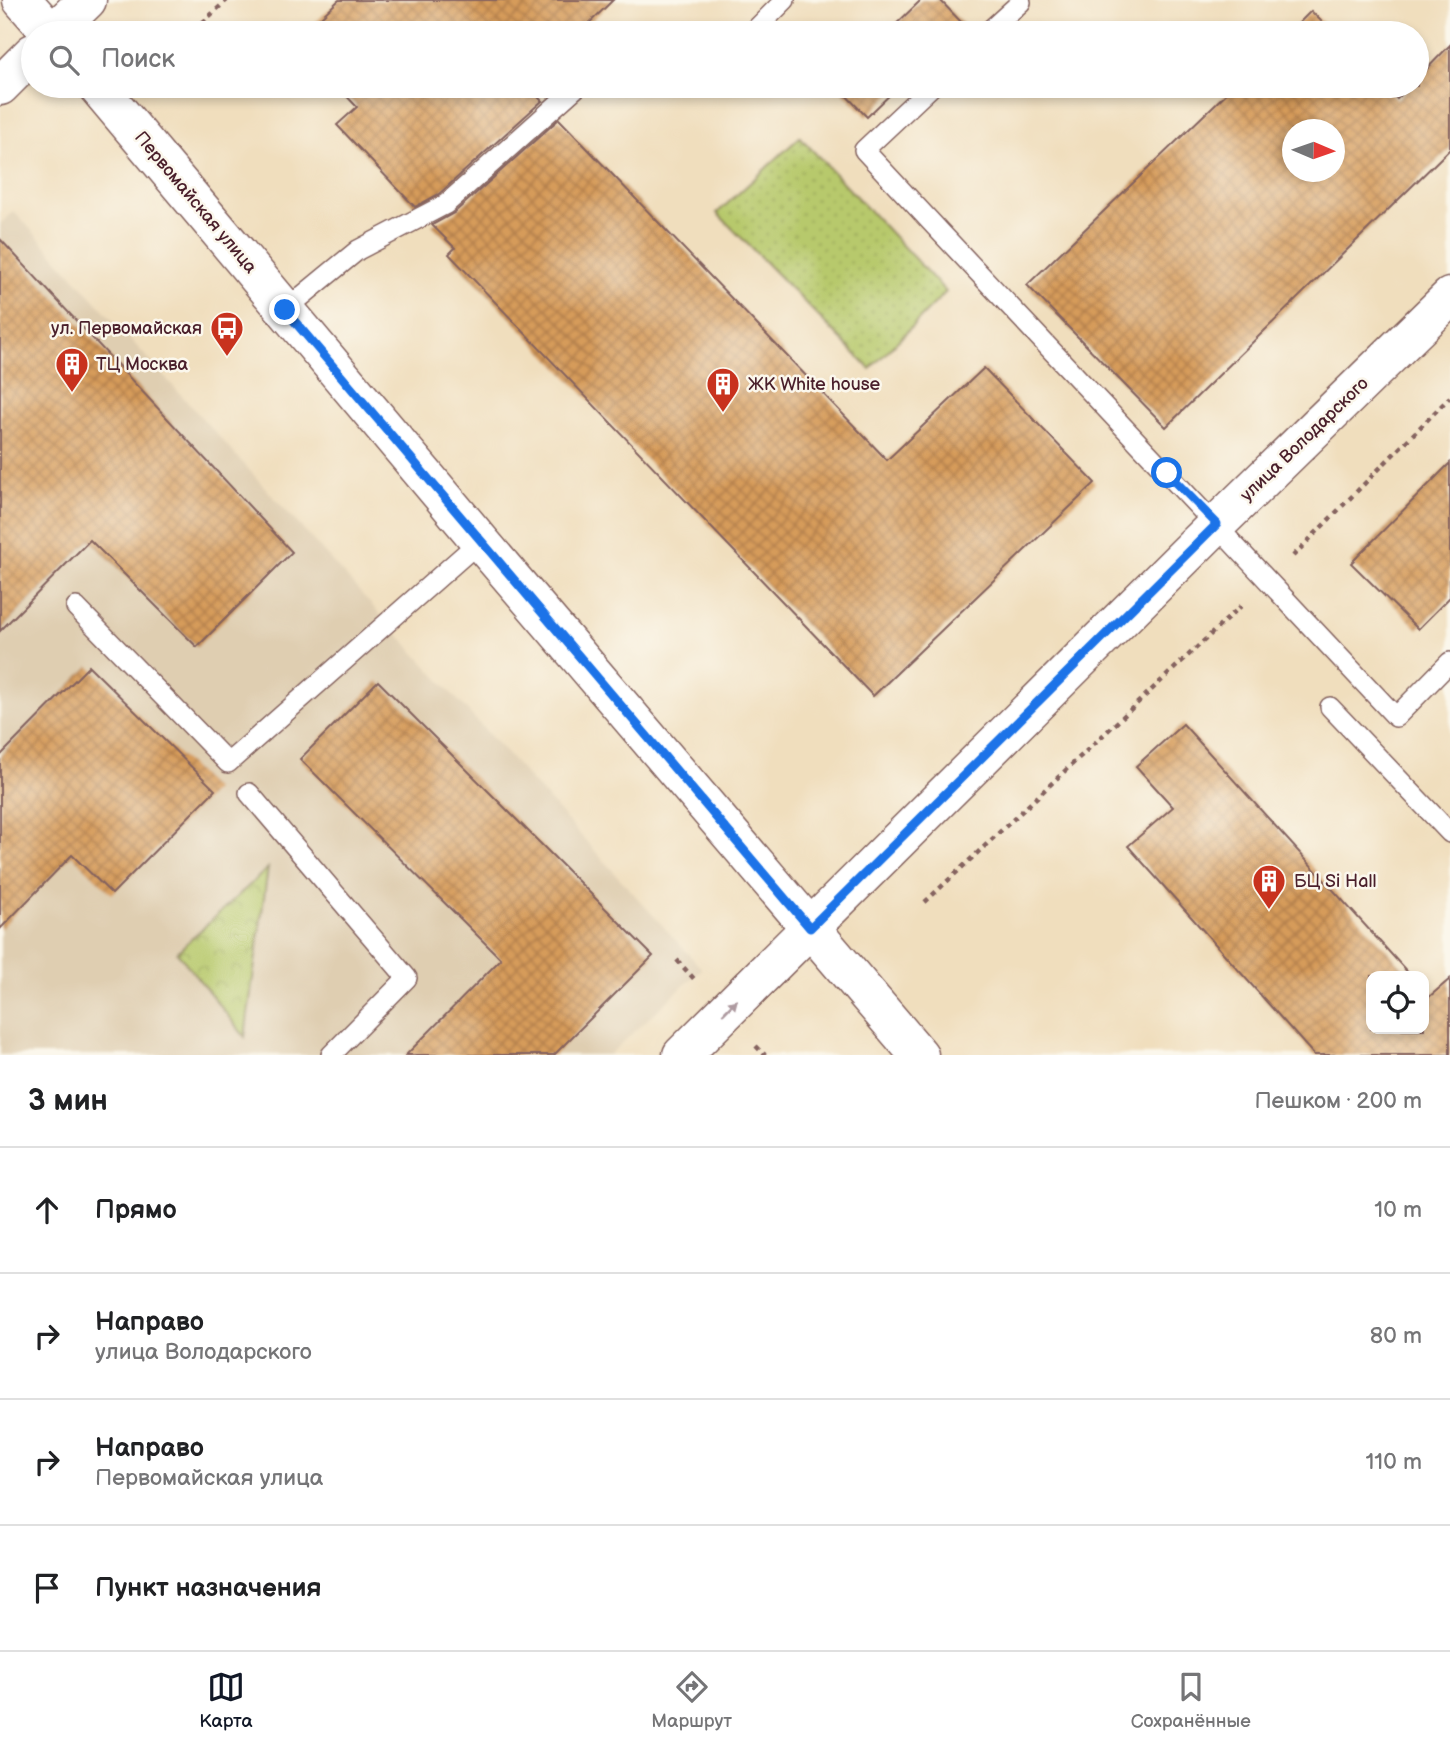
<!DOCTYPE html>
<html lang="ru">
<meta charset="utf-8">
<style>
:root{--surface:#fff;--page:#f6f6f6;--text:#202124;--muted:#757577;--line:#e0e0e0;--accent:#111827}
body{margin:0;font-family:"Balsamiq Sans",sans-serif;background:var(--page);color:var(--text)}
.controls{position:absolute;right:21px;bottom:21px;display:grid;overflow:hidden;border-radius:14px;box-shadow:0 4px 10px #0003}
.controls button{width:63px;height:63px;display:grid;place-items:center;padding:0;border:0;border-bottom:2px solid var(--line);background:var(--surface);color:var(--text);font:35px sans-serif}
.compass{position:absolute;left:1282px;top:119px;width:63px;height:63px;border-radius:50%;background:var(--surface);box-shadow:0 4px 10px #0003;rotate:92deg}
.stop{position:absolute;width:21px;height:21px;margin:-16px;border:5px solid #1a73e8;border-radius:50%;background:#fff}
.stop.end{background:#1a73e8;border-color:#fff;box-shadow:0 2px 7px #0008}
.list{margin:0;padding:0;list-style:none}
h2{display:flex;justify-content:space-between;align-items:center;height:91px;margin:0;padding:0 28px;font-size:30px}
h2 small{font-size:23px;font-weight:400;color:var(--muted)}
.list li{display:grid;grid-template-columns:46px 1fr auto;gap:21px;align-items:center;box-sizing:border-box;height:126px;padding:0 28px;border-top:2px solid var(--line)}
.list b{display:block;font-size:26px;white-space:nowrap}
.list p{margin:0;font-size:23px;white-space:nowrap;color:var(--muted)}
.list em{font-size:23px;font-style:normal;color:var(--muted)}
.icon{flex:none;width:38px;height:38px;fill:none;stroke:currentColor;stroke-width:2;stroke-linecap:round;stroke-linejoin:round}
.map{position:relative;flex:none;width:1450px;height:1055px;overflow:hidden}
.search{position:absolute;background:var(--surface);box-shadow:0 4px 10px #0003;left:21px;right:21px;top:21px;height:77px;display:flex;align-items:center;gap:18px;box-sizing:border-box;padding:0 24px;border-radius:38px;color:var(--muted);font-size:26px}
.sheet{height:595px;background:var(--surface)}
nav{display:flex;justify-content:space-around;align-items:center;box-sizing:border-box;height:98px;border-top:2px solid var(--line);background:var(--surface);font-size:19px;color:var(--muted)}
nav a{display:grid;justify-items:center;gap:4px}
nav .on{color:var(--accent)}
.map>svg:first-child{display:block}
.built{fill:#dfceb1}
.grass{fill:url(#grass-dots);stroke:#80744c;stroke-width:2}
.park{fill:url(#park-crowns);stroke:#80744c;stroke-width:2}
.building{fill:url(#building-cross-hatch);fill-rule:evenodd}
.lines{fill:none;stroke-linecap:round;stroke-linejoin:round}
.lane-casing{stroke:#84625e;stroke-width:22}
.street-casing{stroke:#84625e;stroke-width:41}
.secondary-casing{stroke:#84625e;stroke-width:41}
.primary-casing{stroke:#84625e;stroke-width:41}
.path{stroke:#84625e;stroke-width:4.5;stroke-dasharray:5 5;stroke-linecap:butt}
.lane{stroke:#fff;stroke-width:19}
.street{stroke:#fff;stroke-width:38}
.secondary{stroke:#fff;stroke-width:38}
.primary{stroke:#fff;stroke-width:38}
.oneway{fill:#ae9aa0}
.route{stroke:#1a73e8;stroke-width:9}
.labels{text-anchor:middle;stroke-width:5;stroke-linejoin:round;paint-order:stroke}
.street-label{font-size:18px;fill:#4a1f2b;stroke:#fbf7ec}
.poi-label{font-size:18px;fill:#4a1f2b;stroke:#fbf7ec;text-anchor:start}
</style>
<div class="map">
<svg width="1450" height="1055" viewBox="0 0 1450 1055">
<defs>
<pattern id="grass-dots" width="8" height="8" patternUnits="userSpaceOnUse" patternTransform="scale(1.75)"><rect width="8" height="8" fill="#b7c96c"/><path d="M2 2h.1M6 6h.1" fill="none" stroke="#9fac5e" stroke-width="1.8" stroke-linecap="round"/></pattern>
<pattern id="park-crowns" width="20" height="18" patternUnits="userSpaceOnUse" patternTransform="scale(1.75)"><rect width="20" height="18" fill="#b7c96c"/><path d="M2 6a3 3 0 1 1 6 0M12 15a3 3 0 1 1 6 0" fill="none" stroke="#9fac5e"/></pattern>
<pattern id="building-cross-hatch" width="8" height="8" patternUnits="userSpaceOnUse" patternTransform="scale(1.75)"><rect width="8" height="8" fill="#d69b5a"/><path d="M0 0l8 8M0 8l8-8" fill="none" stroke="#b07e4b"/></pattern>
</defs>
<rect width="100%" height="100%" fill="#fbf7ec"/>
<filter id="ink" filterUnits="userSpaceOnUse"><feTurbulence type="fractalNoise" baseFrequency=".0143" numOctaves="2"/><feDisplacementMap in="SourceGraphic" scale="14" xChannelSelector="R" yChannelSelector="G"/><feConvolveMatrix kernelMatrix="1 2 1 2 8 2 1 2 1" color-interpolation-filters="sRGB"/></filter>
<filter id="wash" filterUnits="userSpaceOnUse"><feTurbulence type="fractalNoise" baseFrequency=".00686" numOctaves="4" result="noise"/><feDisplacementMap in="SourceGraphic" scale="28" xChannelSelector="R" yChannelSelector="G"/><feGaussianBlur stdDeviation="1.57" result="paint"/><feColorMatrix in="noise" values="0 0 0 0 0 0 0 0 0 0 0 0 0 0 0 0 0 1.4 0 .05"/><feComposite in="paint" operator="in"/></filter>
<g filter="url(#wash)">
<rect width="100%" height="100%" fill="#f0debd"/>
<path class="built" d="M14 211 702 969 609 1055H0V224Z"/>
<path class="grass" d="M800 137 946 292 870 369 717 213Z"/>
<path class="park" d="M268 868 245 1037 177 952Z"/>
<g id="blocks">
<path class="building" d="M339 0H613L579 33H304Z
M921 0H940L963 24 954 33H887Z
M1311 11 1333 33H1289Z
M1450 45V149L1166 427 1027 285 1234 86H1384L1397 99 1410 86H1417V79ZM1292 130H1334V172H1292Z
M337 86H527L542 101 439 194 415 207 337 125 357 107Z
M837 86H899L867 117Z
M559 119 887 460 984 368 1095 483 873 696 449 254 455 248 432 225 454 213Z
M0 239 292 552 197 647 90 540 0 631Z
M1450 463V597L1418 629 1351 563Z
M89 666 215 790 112 894 72 855 0 929V756Z
M378 681 653 956 554 1055H406L501 959 300 759Z
M1183 724 1411 976H1371V1029H1424V990L1429 997 1450 979V1055H1314L1128 846 1173 807 1136 766Z"/>
</g>
</g>
<g filter="url(#ink)">
<use href="#blocks" fill-opacity="0" stroke="#84625e" stroke-width="2"/>
<g class="lines">
<defs>
<path id="lane" d="M752 33 785 0
M987 33 1021 2
M932 86 864 150C1040 340 1219 527 1396 717L1450 662
M285 310 358 250 446 204 578 86
M76 607 228 763 480 541
M1330 707 1450 833
M249 793 407 978 331 1055"/>
<path id="street" d="M682 1055 1217 524 1450 297"/>
<path id="secondary" d="M22 0 51 33
M97 86 480 541 919 1055"/>
<path id="primary" d="M53 33 87 0
M0 86 33 53"/>
</defs>
<use href="#lane" class="lane-casing"/>
<use href="#street" class="street-casing"/>
<use href="#secondary" class="secondary-casing"/>
<use href="#primary" class="primary-casing"/>
<path class="path" d="M202 23 227 0
M1293 556 1450 397
M925 902 1241 606
M677 960 695 980
M756 1046 765 1055"/>
<use href="#lane" class="lane"/>
<use href="#street" class="street"/>
<use href="#secondary" class="secondary"/>
<use href="#primary" class="primary"/>
</g>
<defs><path id="oneway-solid" d="M-6-.8H1V-3.2L6.5 0L1 3.2V.8H-6Z" transform="scale(1.75)"/></defs>
<use class="oneway" href="#oneway-solid" transform="translate(730 1007) rotate(-45)"/>
</g>
<g class="lines" filter="url(#ink)">
<path class="route" d="M285 310 810 928 1217 524 1167 473"/>
</g>
<defs>
<symbol id="bus-pin" viewBox="-11 -11 22 30"><path d="M0 17L-7.5 6A9.5 9.5 0 1 1 7.5 6Z" fill="#c8321e" stroke="#fbf7ec"/><path d="M-5-6H5V4H4V6H2V4H-2V6H-4V4H-5ZM-3.5-4V0h7V-4ZM-3.5 1.2v1.5H-2V1.2ZM2 1.2v1.5H3.5V1.2Z" fill="#fff"/></symbol>
<symbol id="building-pin" viewBox="-11 -11 22 30"><path d="M0 17L-7.5 6A9.5 9.5 0 1 1 7.5 6Z" fill="#c8321e" stroke="#fbf7ec"/><path d="M-4-6H4V6H1V3H-1V6H-4ZM-2.5-4.3h1.7v1.8h-1.7ZM.8-4.3h1.7v1.8H.8ZM-2.5-1h1.7V.8h-1.7ZM.8-1h1.7V.8H.8Z" fill="#fff"/></symbol>
</defs>
<g fill-rule="evenodd">
<use href="#bus-pin" x="208" y="309" width="38" height="52"/>
<use href="#building-pin" x="53" y="345" width="38" height="52"/>
<use href="#building-pin" x="704" y="365" width="38" height="52"/>
<use href="#building-pin" x="1250" y="862" width="38" height="52"/>
</g>
<g class="labels">
<g class="street-label">
<text transform="translate(196 202) rotate(50)" y="6">Первомайская улица</text>
<text transform="translate(1304 439) rotate(-44)" y="6">улица Володарского</text>
</g>
<g class="poi-label">
<text x="202" y="334" text-anchor="end">ул. Первомайская</text>
<text x="96" y="370">ТЦ Москва</text>
<text x="748" y="390">ЖК White house</text>
<text x="1294" y="887">БЦ Si Hall</text>
</g>
</g>
</svg>
<div class="controls">
<button><svg class="icon" aria-label="locate" viewBox="0 0 24 24"><circle cx="12" cy="12" r="6"/><path d="M12 2v4M12 18v4M2 12h4M18 12h4"/></svg></button>
</div>
<svg class="compass" viewBox="-18 -18 36 36"><path d="M0-13l5 13h-10z" fill="#e53935"/><path d="M0 13l5-13h-10z" fill="#757577"/></svg>
<div class="stop" style="left:1167px;top:473px"></div>
<div class="stop end" style="left:285px;top:310px"></div>
<div class="search"><svg class="icon" aria-label="search" viewBox="0 0 24 24"><circle cx="10" cy="10" r="6"/><path d="M15 15l6 6"/></svg>Поиск</div>
</div>
<section class="sheet">
<h2>3 мин<small>Пешком · 200 m</small></h2>
<ul class="list">
<li><svg class="icon" aria-label="ahead" viewBox="0 0 24 24"><path d="M12 20V5M6 11l6-6 6 6"/></svg><div><b>Прямо</b></div><em>10 m</em></li>
<li><svg class="icon" aria-label="right" viewBox="0 0 24 24"><path d="M7 20v-9h11M14 6l5 5-5 5"/></svg><div><b>Направо</b><p>улица Володарского</p></div><em>80 m</em></li>
<li><svg class="icon" aria-label="right" viewBox="0 0 24 24"><path d="M7 20v-9h11M14 6l5 5-5 5"/></svg><div><b>Направо</b><p>Первомайская улица</p></div><em>110 m</em></li>
<li><svg class="icon" aria-label="arrive" viewBox="0 0 24 24"><path d="M6 21V4h12l-3 4 3 4H6"/></svg><div><b>Пункт назначения</b></div></li>
</ul>
</section>
<nav>
<a class="on"><svg class="icon" aria-label="map" viewBox="0 0 24 24"><path d="M3 6l6-2 6 2 6-2v14l-6 2-6-2-6 2zM9 4v14M15 6v14"/></svg>Карта</a>
<a><svg class="icon" aria-label="directions" viewBox="0 0 24 24"><path d="M12 3l9 9-9 9-9-9zM9 14v-3h6M13 9l2 2-2 2"/></svg>Маршрут</a>
<a><svg class="icon" aria-label="saved" viewBox="0 0 24 24"><path d="M7 4h10v16l-5-4-5 4z"/></svg>Сохранённые</a>
</nav>
